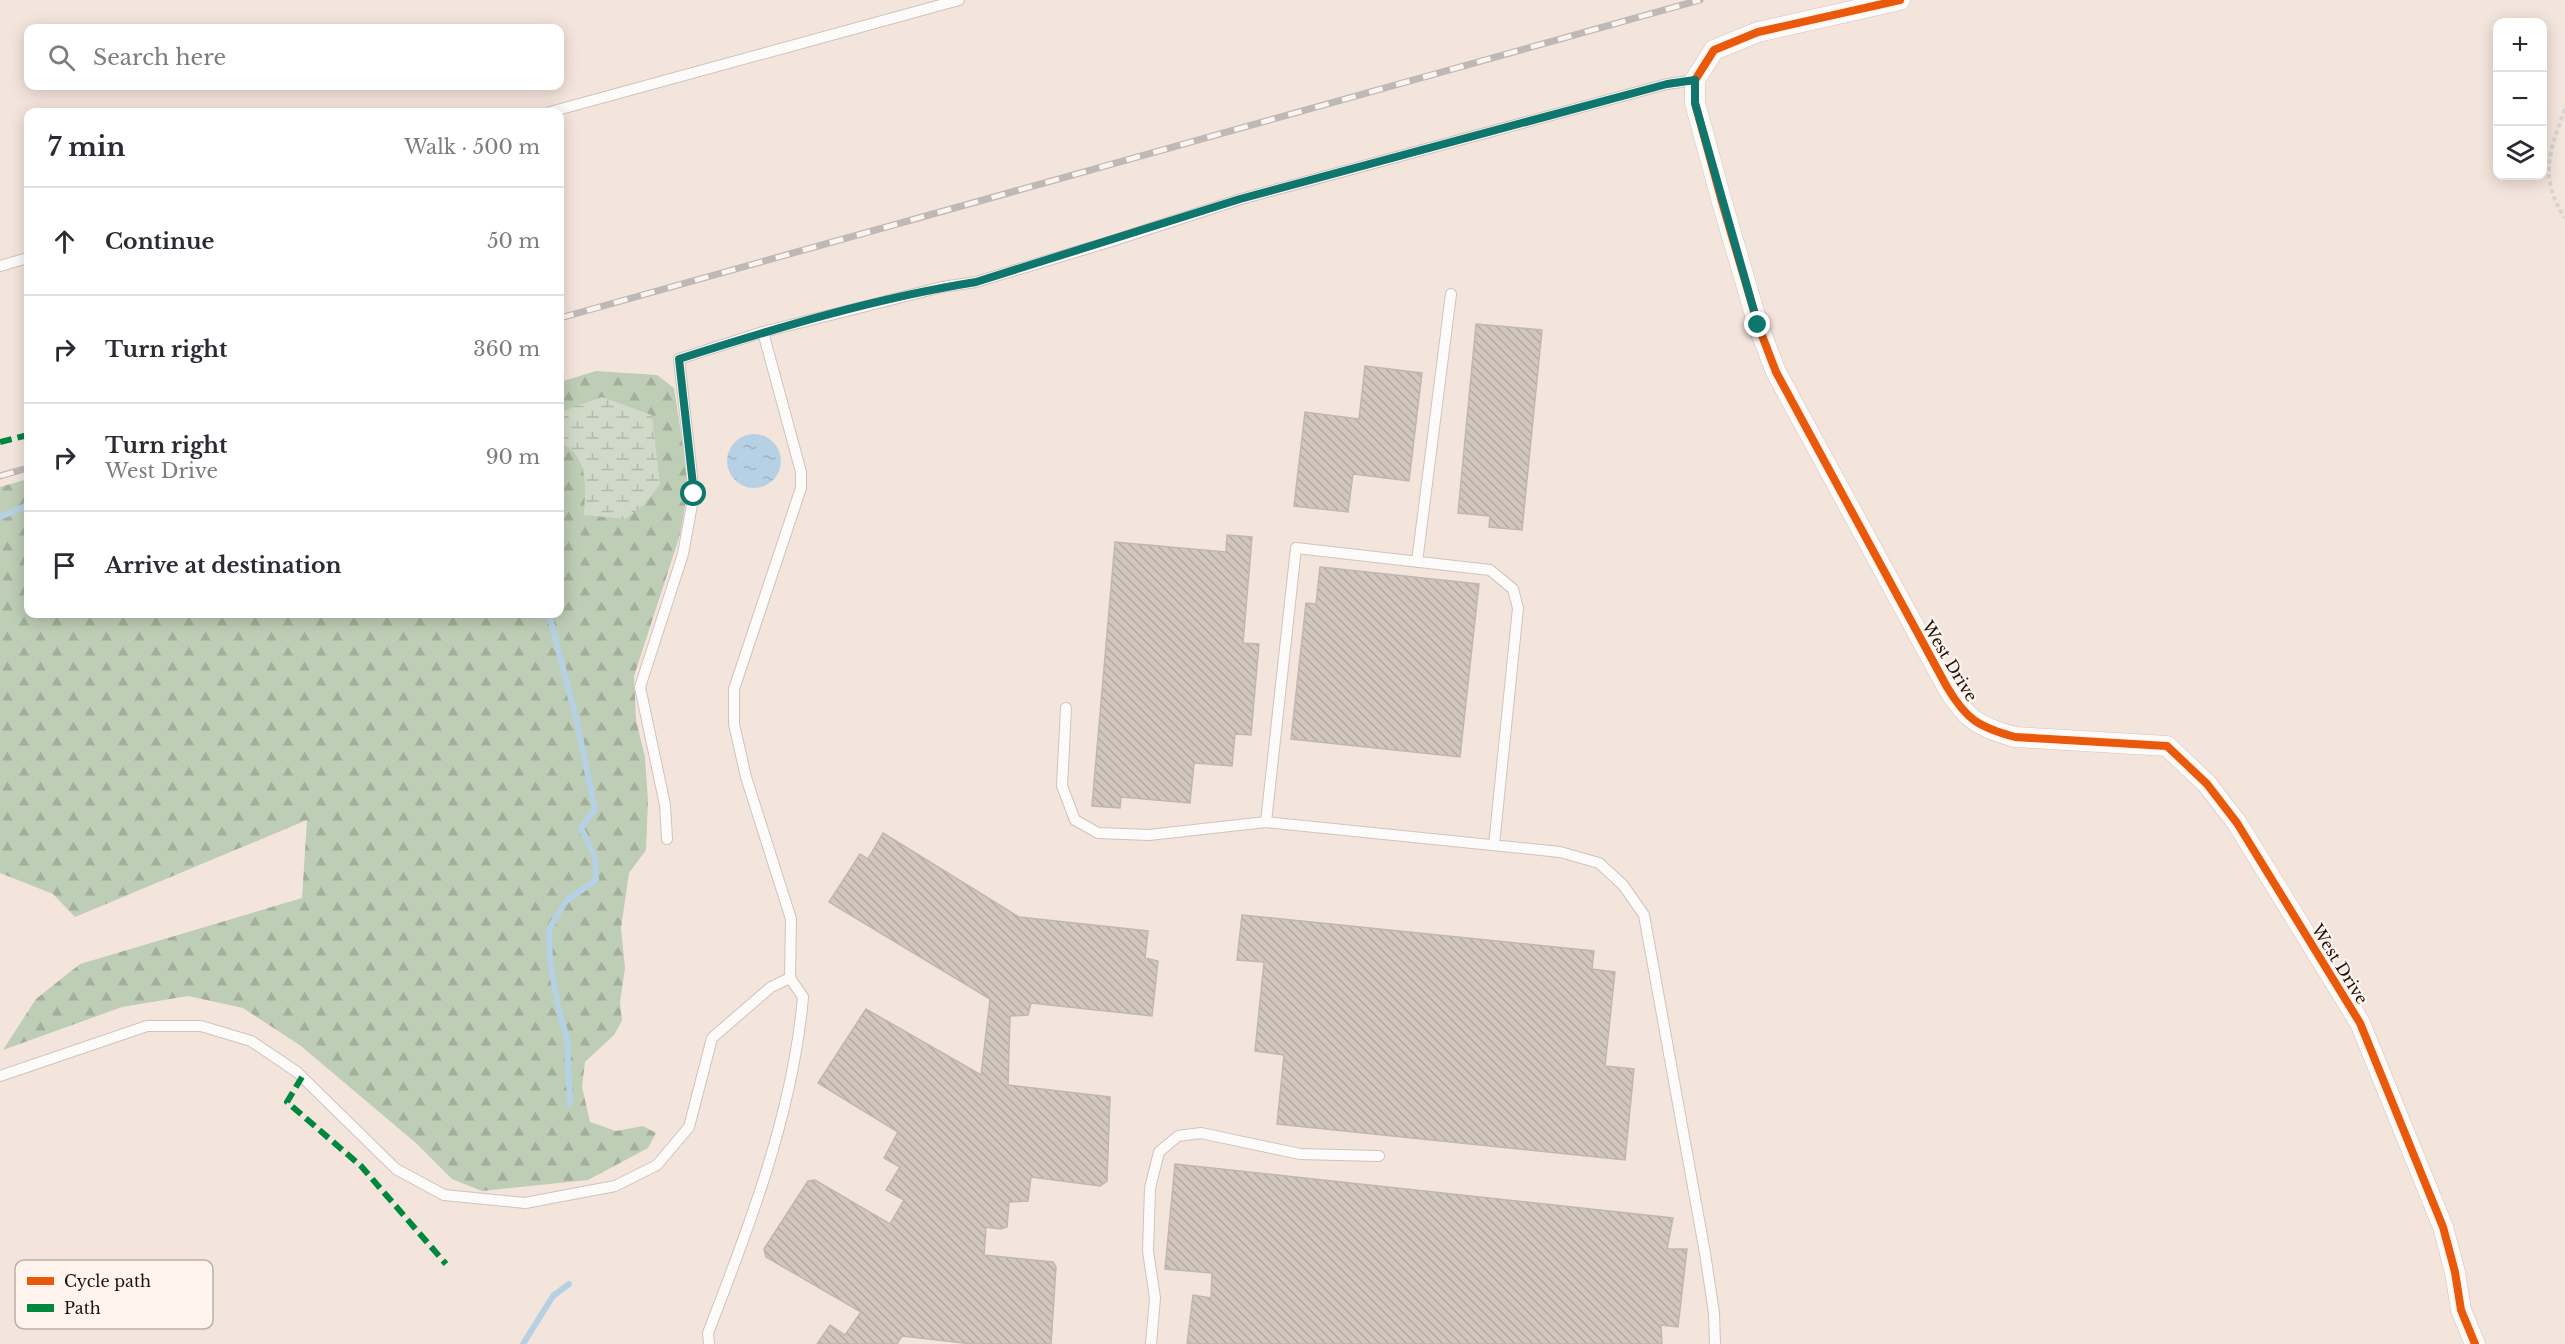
<!DOCTYPE html>
<meta charset="utf-8">
<style>
:root{--surface:#fff;--page:#f7f7f7;--text:#2b2b33;--muted:#7c7c81;--line:#e1e1e2}
body{margin:0;font-family:"Libre Baskerville",serif;background:var(--page);color:var(--text)}
.controls{position:absolute;right:18px;top:18px;display:grid;overflow:hidden;border-radius:12px;box-shadow:0 3px 15px #0003}
.controls button{width:54px;height:54px;display:grid;place-items:center;padding:0;border:0;border-bottom:2px solid var(--line);background:var(--surface);color:var(--text);font:30px sans-serif}
.stop{position:absolute;width:18px;height:18px;margin:-14px;border:4px solid #0f766e;border-radius:50%;background:#fff}
.stop.end{background:#0f766e;border-color:#fff;box-shadow:0 2px 6px #0008}
.list{margin:0;padding:0;list-style:none}
h2{display:flex;justify-content:space-between;align-items:center;height:78px;margin:0;padding:0 24px;font-size:26px}
h2 small{font-size:20px;font-weight:400;color:var(--muted)}
.list li{display:grid;grid-template-columns:39px 1fr auto;gap:18px;align-items:center;box-sizing:border-box;height:108px;padding:0 24px;border-top:2px solid var(--line)}
.list b{display:block;font-size:22px;white-space:nowrap}
.list p{margin:0;font-size:20px;white-space:nowrap;color:var(--muted)}
.list em{font-size:20px;font-style:normal;color:var(--muted)}
.icon{flex:none;width:33px;height:33px;fill:none;stroke:currentColor;stroke-width:2;stroke-linecap:round;stroke-linejoin:round}
.map{position:relative;flex:none;width:2565px;height:1344px;overflow:hidden}
.search{position:absolute;background:var(--surface);box-shadow:0 3px 15px #0003;left:24px;top:24px;width:540px;height:66px;display:flex;align-items:center;gap:15px;box-sizing:border-box;padding:0 21px;border-radius:12px;color:var(--muted);font-size:22px}
.panel{position:absolute;background:var(--surface);box-shadow:0 3px 15px #0003;left:24px;top:108px;width:540px;height:510px;border-radius:12px}
.map>svg:first-child{display:block}
.forest{fill:url(#forest-firs)}
.wetland{fill:url(#wetland-marsh)}
.water{fill:url(#water-ripples)}
.lines{fill:none;stroke-linecap:round;stroke-linejoin:round}
.stream{stroke:#b6d1e4;stroke-width:6}
.building{fill:url(#building-back-hatch);stroke:#c2b7af;stroke-width:1.5}
.lane-casing{stroke:#cfc3bc;stroke-width:12}
.street-casing{stroke:#cfc3bc;stroke-width:21}
.path{stroke:#d8d3d0;stroke-width:4;stroke-dasharray:4.5 3;stroke-linecap:butt}
.lane{stroke:#fdfbfa;stroke-width:10}
.street{stroke:#fdfbfa;stroke-width:20}
.rail-casing{stroke:#bdb9b7;stroke-width:7}
.rail{stroke:#fff4ed;stroke-width:4.5;stroke-dasharray:14;stroke-linecap:butt}
.quiet{stroke:#00873e;stroke-width:6;stroke-dasharray:12 6;stroke-linecap:butt}
.cycleway-casing{stroke:#fff4ed;stroke-width:11}
.cycleway{stroke:#e8590c;stroke-width:8}
.route{stroke:#0f766e;stroke-width:8}
.labels{text-anchor:middle;stroke-width:4.5;stroke-linejoin:round;paint-order:stroke}
.street-label{font-size:16px;fill:#1b130c;stroke:#fff4ed}
.key{fill:#fff4ed;stroke:#bbb0aa;stroke-width:1.5}
.key-label{font-size:16px;fill:#1b130c}
</style>
<div class="map">
<svg width="2565" height="1344" viewBox="0 0 2565 1344">
<defs>
<pattern id="forest-firs" width="22" height="20" patternUnits="userSpaceOnUse" patternTransform="scale(1.5)"><rect width="22" height="20" fill="#becdb5"/><path d="M5 1l3.5 6h-7zM16 11l3.5 6h-7z" fill="#a3af9a"/></pattern>
<pattern id="wetland-marsh" width="20" height="14" patternUnits="userSpaceOnUse" patternTransform="scale(1.5)"><rect width="20" height="14" fill="#d1d9c8"/><path d="M1 5h8M5 5V1M11 12h8M15 12V8" fill="none" stroke="#b3b9ab"/></pattern>
<pattern id="water-ripples" width="26" height="14" patternUnits="userSpaceOnUse" patternTransform="scale(1.5)"><rect width="26" height="14" fill="#b6d1e4"/><path d="M2 4q2-2 4 0t4 0M15 11q2-2 4 0t4 0" fill="none" stroke="#9cb3c2"/></pattern>
<pattern id="building-back-hatch" width="6" height="6" patternUnits="userSpaceOnUse" patternTransform="scale(1.5)"><rect width="6" height="6" fill="#d2c7bf"/><path d="M-1 5l2 2M0 0l6 6M5-1l2 2" fill="none" stroke="#b4aaa3"/></pattern>
</defs>
<rect width="100%" height="100%" fill="#f4e5dc"/>
<path class="forest" d="M596 371 657 375 674 388 689 484 680 535 634 676 636 720 645 757 648 801 646 850 629 873 621 928 625 968 620 1002 622 1021 614 1035 585 1062 582 1087 590 1122 616 1131 643 1126 656 1133 648 1148 588 1180 482 1191 452 1179 417 1144 301 1046 243 1008 188 996 122 1007 3 1050 36 999 80 964 302 898 307 820 75 917 53 894 0 873V487L28 479V614H560V382Z"/>
<path class="wetland" d="M602 397 652 415 660 484 645 504 625 519 584 515C585 486 590 457 560 443V412Z"/>
<path class="water" d="M727 461a27 27 0 1 1 54 0a27 27 0 1 1-54 0Z"/>
<g class="lines">
<path class="stream" d="M0 517 28 505
M549 614 576 718 595 809 581 828 595 856 596 880 566 901 549 929 550 961 559 1011 567 1038 570 1104
M523 1344 553 1296 569 1284"/>
</g>
<path class="building" d="M1476 324 1542 330 1522 530 1489 527 1490 516 1458 513Z
M1365 366 1422 373 1409 481 1353 474 1348 512 1294 506 1305 412 1359 419Z
M1227 535 1252 537 1243 643 1259 644 1251 735 1235 734 1232 766 1194 763 1190 803 1121 797 1120 808 1092 806 1115 542 1226 552Z
M1320 567 1479 584 1460 757 1291 739 1306 603 1316 604Z
M883 833 1019 917 1148 931 1145 958 1158 961 1152 1016 1031 1003 1028 1015 1010 1016 1008 1085 1110 1097 1107 1181 1100 1186 1031 1177 1028 1201 1009 1202 1007 1227 1001 1229 986 1227 984 1255 1053 1262 1056 1267 1051 1344H972L902 1336 897 1344H817L830 1325 845 1335 861 1312 766 1257 764 1249 808 1181 815 1180 890 1224 904 1200 886 1190 900 1167 884 1158 898 1132 818 1083 866 1009 981 1075 990 999 829 902 860 854 868 859Z
M1242 915 1594 951 1592 969 1615 972 1605 1066 1634 1069 1625 1160 1277 1124 1284 1055 1255 1051 1264 962 1237 960Z
M1175 1164 1673 1218 1667 1249H1687L1678 1327 1661 1325 1662 1344H1187L1193 1295 1211 1298 1212 1273 1165 1269Z"/>
<g class="lines">
<defs>
<path id="lane" d="M550 112 959 0
M0 266 28 258
M763 332 801 472V488L734 689V724L746 777 791 919 790 978
M1417 562 1451 294
M1066 708 1062 786 1075 820 1098 833 1149 835 1266 822
M667 839 665 805 640 687 683 554 694 494 679 359 763 332 942 287 976 282 1112 241 1241 199 1667 84 1695 80
M1494 845 1518 608 1513 589 1490 570 1296 548 1266 822 1560 852 1599 863 1623 885 1644 915 1705 1253 1714 1313 1715 1344
M0 1076 147 1026H201L251 1041 297 1072 396 1169 444 1195 525 1203 615 1186 657 1165 689 1127 712 1038 771 987 790 978 803 997C793 1112 750 1225 708 1333L709 1344
M1151 1344 1155 1298 1148 1251 1150 1188 1159 1152 1178 1136 1201 1133 1300 1154 1379 1156"/>
<path id="street" d="M1900 0 1758 32 1714 50 1695 80V103L1722 202 1758 325 1776 372 1947 687C1966 719 1978 727 2015 737L2167 746 2207 784 2237 823 2360 1023 2443 1227 2455 1272 2461 1310 2475 1344"/>
</defs>
<use href="#lane" class="lane-casing"/>
<use href="#street" class="street-casing"/>
<path class="path" d="M2565 109C2550 150 2538 177 2565 218"/>
<use href="#lane" class="lane"/>
<use href="#street" class="street"/>
<defs>
<path id="rail" d="M560 318 1700 0
M0 476 28 468"/>
</defs>
<use href="#rail" class="rail-casing"/>
<use href="#rail" class="rail"/>
<path class="quiet" d="M0 442 28 435
M302 1077 287 1102 361 1166 446 1264"/>
<defs>
<path id="cycleway" d="M1900 0 1758 32 1714 50 1695 80V103L1722 202 1758 325 1776 372 1947 687C1966 719 1978 727 2015 737L2167 746 2207 784 2237 823 2360 1023 2443 1227 2455 1272 2461 1310 2475 1344"/>
</defs>
<use href="#cycleway" class="cycleway-casing"/>
<use href="#cycleway" class="cycleway"/>
</g>
<g class="lines">
<path class="route" d="M694 494 679 359C776 328 876 298 976 282L1240 199 1667 84 1695 80V103L1758 325"/>
</g>
<g class="labels">
<g class="street-label">
<text transform="translate(1950 661) rotate(59)" y="6">West Drive</text>
<text transform="translate(2340 964) rotate(58)" y="6">West Drive</text>
</g>
</g>
<rect x="15" y="1260" width="198" height="69" rx="9" class="key"/>
<rect x="27" y="1277" width="27" height="8" fill="#e8590c"/>
<rect x="27" y="1304" width="27" height="8" fill="#00873e"/>
<g class="key-label">
<text x="64" y="1287">Cycle path</text>
<text x="64" y="1314">Path</text>
</g>
</svg>
<div class="controls">
<button>+</button>
<button>−</button>
<button><svg class="icon" aria-label="layers" viewBox="0 0 24 24"><path d="M12 4l9 5-9 5-9-5zM3 14l9 5 9-5"/></svg></button>
</div>
<div class="stop" style="left:694px;top:494px"></div>
<div class="stop end" style="left:1758px;top:325px"></div>
<div class="search"><svg class="icon" aria-label="search" viewBox="0 0 24 24"><circle cx="10" cy="10" r="6"/><path d="M15 15l6 6"/></svg>Search here</div>
<section class="panel">
<h2>7 min<small>Walk · 500 m</small></h2>
<ul class="list">
<li><svg class="icon" aria-label="ahead" viewBox="0 0 24 24"><path d="M12 20V5M6 11l6-6 6 6"/></svg><div><b>Continue</b></div><em>50 m</em></li>
<li><svg class="icon" aria-label="right" viewBox="0 0 24 24"><path d="M7 20v-9h11M14 6l5 5-5 5"/></svg><div><b>Turn right</b></div><em>360 m</em></li>
<li><svg class="icon" aria-label="right" viewBox="0 0 24 24"><path d="M7 20v-9h11M14 6l5 5-5 5"/></svg><div><b>Turn right</b><p>West Drive</p></div><em>90 m</em></li>
<li><svg class="icon" aria-label="arrive" viewBox="0 0 24 24"><path d="M6 21V4h12l-3 4 3 4H6"/></svg><div><b>Arrive at destination</b></div></li>
</ul>
</section>
</div>
